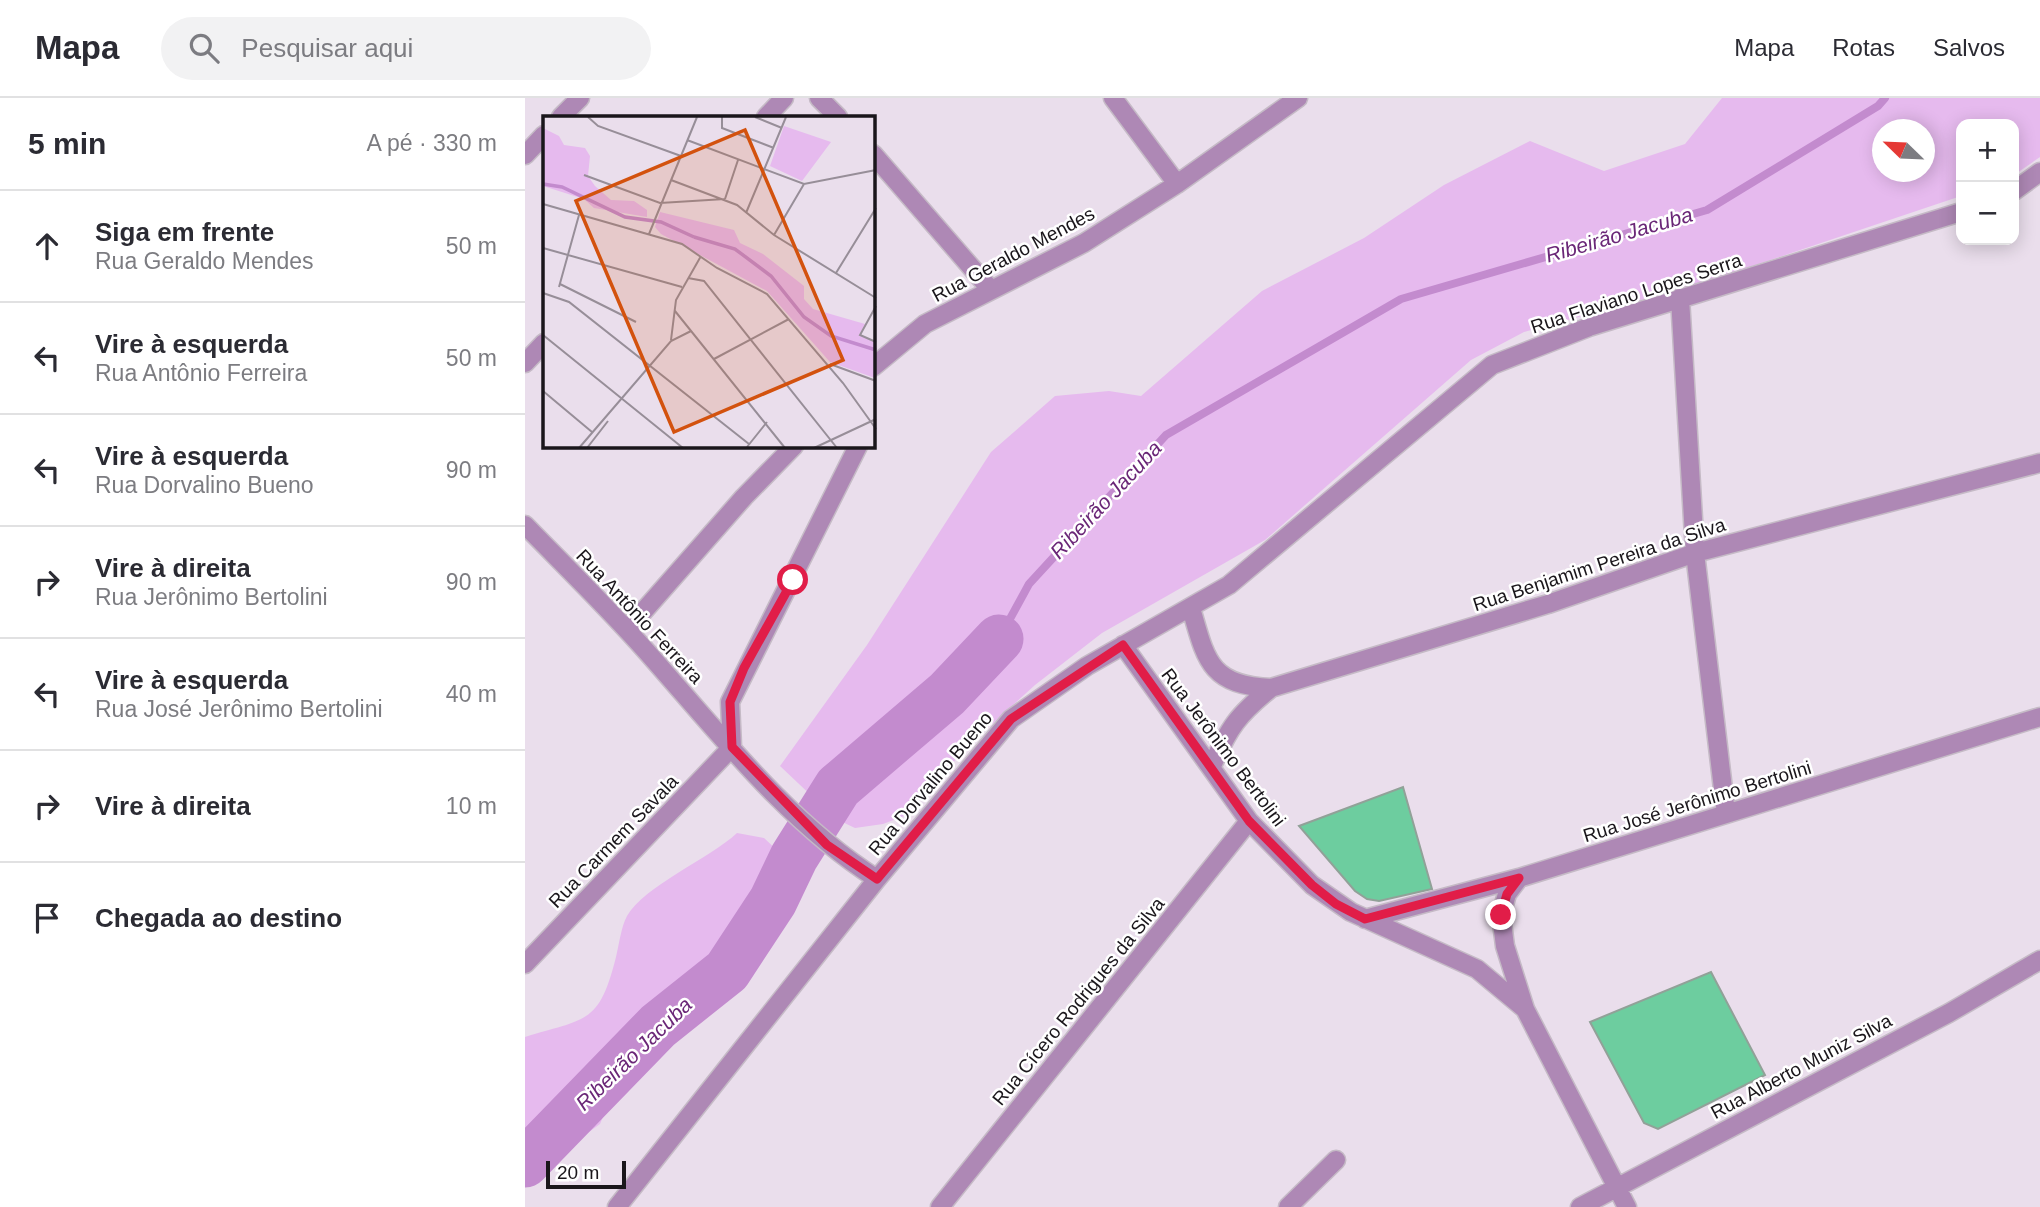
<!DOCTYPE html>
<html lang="pt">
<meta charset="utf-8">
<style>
:root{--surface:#fff;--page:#f2f2f3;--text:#2b2b33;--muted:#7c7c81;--line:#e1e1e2}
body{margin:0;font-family:Helvetica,sans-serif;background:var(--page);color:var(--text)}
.controls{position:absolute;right:21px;top:21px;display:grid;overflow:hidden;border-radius:14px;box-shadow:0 4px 18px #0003}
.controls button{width:63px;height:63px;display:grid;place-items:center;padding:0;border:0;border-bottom:2px solid var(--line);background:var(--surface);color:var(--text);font:35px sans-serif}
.compass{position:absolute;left:1347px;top:21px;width:63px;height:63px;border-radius:50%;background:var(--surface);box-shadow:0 4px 18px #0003;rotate:293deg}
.scale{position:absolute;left:21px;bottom:18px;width:80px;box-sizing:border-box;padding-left:7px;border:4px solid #1a161b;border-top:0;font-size:19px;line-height:24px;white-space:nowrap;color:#1a161b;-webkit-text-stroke:5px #fff;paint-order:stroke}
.stop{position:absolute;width:21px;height:21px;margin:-16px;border:5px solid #e11d48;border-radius:50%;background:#fff}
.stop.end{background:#e11d48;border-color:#fff;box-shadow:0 2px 7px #0008}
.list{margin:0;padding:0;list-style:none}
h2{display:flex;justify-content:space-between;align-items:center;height:91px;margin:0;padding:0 28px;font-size:30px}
h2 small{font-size:23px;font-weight:400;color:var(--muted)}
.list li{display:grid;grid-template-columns:46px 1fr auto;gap:21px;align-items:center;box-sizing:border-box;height:112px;padding:0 28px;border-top:2px solid var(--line)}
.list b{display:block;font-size:26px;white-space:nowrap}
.list p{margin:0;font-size:23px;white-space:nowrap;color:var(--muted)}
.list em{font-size:23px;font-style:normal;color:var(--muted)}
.icon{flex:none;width:38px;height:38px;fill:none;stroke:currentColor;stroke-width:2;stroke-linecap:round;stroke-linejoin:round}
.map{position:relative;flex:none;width:1515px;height:1109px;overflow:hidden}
header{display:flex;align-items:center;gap:42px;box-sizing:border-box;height:98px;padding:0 35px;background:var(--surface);border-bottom:2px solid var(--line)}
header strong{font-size:33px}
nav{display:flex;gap:38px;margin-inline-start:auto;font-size:24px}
.search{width:490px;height:63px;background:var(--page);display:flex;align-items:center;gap:18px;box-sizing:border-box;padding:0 24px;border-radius:38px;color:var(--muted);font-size:26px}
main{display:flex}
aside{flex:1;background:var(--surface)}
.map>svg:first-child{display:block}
.green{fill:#e6baee;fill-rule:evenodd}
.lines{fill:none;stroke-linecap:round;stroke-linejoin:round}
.stream{stroke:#c38bce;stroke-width:8}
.river{stroke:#c38bce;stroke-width:49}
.building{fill:#6dcd9f;stroke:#91a198;stroke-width:2}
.street-casing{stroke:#c5bac6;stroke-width:21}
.street{stroke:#ae88b5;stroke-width:18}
.route{stroke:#e11d48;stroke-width:9}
.labels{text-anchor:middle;stroke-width:5;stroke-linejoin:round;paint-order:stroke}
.street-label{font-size:19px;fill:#1a161b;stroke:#fff}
.water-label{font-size:21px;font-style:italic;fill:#6a2677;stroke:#fff}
.inset-river{fill:none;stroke:#c38bce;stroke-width:3.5}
.inset-road{fill:none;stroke:#978e98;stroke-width:2}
.view{fill:#d3520e;fill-opacity:0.15;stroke:#d3520e;stroke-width:3.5}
.inset-edge{fill:none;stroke:#1a161b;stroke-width:3.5}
</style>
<header>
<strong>Mapa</strong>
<div class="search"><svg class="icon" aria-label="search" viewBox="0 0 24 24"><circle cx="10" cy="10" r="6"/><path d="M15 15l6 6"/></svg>Pesquisar aqui</div>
<nav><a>Mapa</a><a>Rotas</a><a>Salvos</a></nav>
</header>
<main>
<aside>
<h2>5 min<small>A pé · 330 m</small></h2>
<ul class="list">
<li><svg class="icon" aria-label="ahead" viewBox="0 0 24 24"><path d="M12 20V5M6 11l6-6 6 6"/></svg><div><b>Siga em frente</b><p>Rua Geraldo Mendes</p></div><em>50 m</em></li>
<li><svg class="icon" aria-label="left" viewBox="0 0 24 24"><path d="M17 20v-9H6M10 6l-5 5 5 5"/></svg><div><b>Vire à esquerda</b><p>Rua Antônio Ferreira</p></div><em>50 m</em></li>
<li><svg class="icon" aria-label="left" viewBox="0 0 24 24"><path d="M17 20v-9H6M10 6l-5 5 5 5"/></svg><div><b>Vire à esquerda</b><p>Rua Dorvalino Bueno</p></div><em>90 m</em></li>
<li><svg class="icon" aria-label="right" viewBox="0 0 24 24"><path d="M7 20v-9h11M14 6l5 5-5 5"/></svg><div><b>Vire à direita</b><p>Rua Jerônimo Bertolini</p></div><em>90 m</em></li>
<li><svg class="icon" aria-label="left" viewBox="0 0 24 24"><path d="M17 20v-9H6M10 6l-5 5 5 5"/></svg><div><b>Vire à esquerda</b><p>Rua José Jerônimo Bertolini</p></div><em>40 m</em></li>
<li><svg class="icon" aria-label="right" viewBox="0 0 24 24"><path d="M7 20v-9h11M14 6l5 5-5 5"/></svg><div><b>Vire à direita</b></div><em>10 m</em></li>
<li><svg class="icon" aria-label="arrive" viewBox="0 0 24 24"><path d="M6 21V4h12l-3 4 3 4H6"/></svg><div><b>Chegada ao destino</b></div></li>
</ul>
</aside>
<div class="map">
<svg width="1515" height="1109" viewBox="0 0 1515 1109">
<rect width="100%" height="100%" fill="#eadeec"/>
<path class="green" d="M1197 0H1515V59L1489 77V26H1436V98L1174 186 999 234 946 262 740 442 577 535 510 587 446 645 379 718 358 726 330 730 311 721 255 668 342 547 466 354 530 298 584 293 616 298 737 193 839 140 919 87 1005 43 1079 73 1160 46ZM1358 32H1400V74H1358Z
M212 735 239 740 254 754V773L241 798 180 874 140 904 110 941 75 1026 64 1034 21 1047 2 1064 0 1081 4 1083 0 1087V939C61 920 74 927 91 859 94 847 96 829 102 818 119 788 184 761 212 735Z"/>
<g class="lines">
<path class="stream" d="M474 541 504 486 641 337 876 201 1182 112 1353 8 1360 0"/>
<path class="river" d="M0 1065 133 928 202 873 248 803 269 759 313 689 422 596 474 541"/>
</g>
<path class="building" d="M878 689 907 791 854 803 842 801 830 793 774 728Z
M1186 874 1240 977 1133 1031 1119 1025 1065 924Z"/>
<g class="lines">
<defs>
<path id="street" d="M294 0 313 19
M588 0 652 86
M36 19 55 0
M241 19 259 0
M348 56 466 192
M0 57 19 37
M1489 93 1515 74
M1155 200 1170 455 1201 716
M0 265 19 245
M348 269 400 226 559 145 652 86 773 0
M0 427C41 469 83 510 122 554 192 633 262 724 352 781
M666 510C681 562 684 587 746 590
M102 532 219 399 269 348
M598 547 724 723 787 787 826 814 952 871 1000 911
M687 668C704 629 713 617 746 590L1023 506 1170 455 1515 365
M994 780 982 796 976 817 980 848 1000 911 1102 1109
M840 821 994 780 1515 619
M0 866 207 649 205 604 333 348
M92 1109 352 781 486 621 562 568 704 487 967 267 1064 229 1436 114
M415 1109 724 723
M763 1109 811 1062
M1055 1109 1424 915 1515 862"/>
</defs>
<use href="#street" class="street-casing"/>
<use href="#street" class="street"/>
</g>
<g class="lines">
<path class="route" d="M268 482 219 570 205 604 207 649 302 747 352 781 486 621 598 547 724 723 787 787 811 806 840 821 994 780 982 796 976 817"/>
</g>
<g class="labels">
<g class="street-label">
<text transform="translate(488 156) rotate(-28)" y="7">Rua Geraldo Mendes</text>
<text transform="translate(1111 195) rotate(-18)" y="7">Rua Flaviano Lopes Serra</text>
<text transform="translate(1074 466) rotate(-18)" y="7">Rua Benjamim Pereira da Silva</text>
<text transform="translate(115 518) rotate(47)" y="7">Rua Antônio Ferreira</text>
<text transform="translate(699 649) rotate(53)" y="7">Rua Jerônimo Bertolini</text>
<text transform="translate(405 685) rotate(-50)" y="7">Rua Dorvalino Bueno</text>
<text transform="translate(1172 703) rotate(-17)" y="7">Rua José Jerônimo Bertolini</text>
<text transform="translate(88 743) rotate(-46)" y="7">Rua Carmem Savala</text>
<text transform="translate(553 903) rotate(-51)" y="7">Rua Cícero Rodrigues da Silva</text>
<text transform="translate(1276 968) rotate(-28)" y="7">Rua Alberto Muniz Silva</text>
</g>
<g class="water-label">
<text transform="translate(1094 137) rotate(-16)" y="7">Ribeirão Jacuba</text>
<text transform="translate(581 402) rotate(-47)" y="7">Ribeirão Jacuba</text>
<text transform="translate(109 956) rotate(-44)" y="7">Ribeirão Jacuba</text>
</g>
</g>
<g transform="translate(18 18)">
<rect width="332" height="332" fill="#eadeec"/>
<path d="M241 10 288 26 259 65 227 50ZM0 12 16 20 21 29 42 32 47 40 45 60 52 70 68 84 91 85 104 94V101L51 92 41 83 0 70ZM117 96 191 114 197 127 220 138 261 170V183L270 193 322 208 316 219 332 226V262L287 246 224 175 118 118 112 111Z" fill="#e6baee"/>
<path class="inset-river" d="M0 68 19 71 82 101 118 106 151 121M151 121 192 133 228 160 261 201 288 220 333 234"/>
<path class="inset-road" d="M45 1 55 10 138 40M179 1V12L231 32M212 1 239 12M144 24 261 68 333 54M41 59 117 87 182 83M128 64 194 89 231 119 333 182M182 83 195 44M0 88 139 128 174 152 224 178 300 267 333 313M203 97 243 1M106 118 154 1M231 119 261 68M0 132 139 171M293 157 333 92M145 162 161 165 294 332M17 168 93 206M16 171 36 99M0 177 26 186 206 328M333 190 317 219 333 226M132 195 242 332M0 219 140 332M128 224 133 184 158 140M171 243 246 203M287 248 333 265M0 275 49 316M204 331 224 306M36 332 128 225 148 215M44 332 65 305M271 332 333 303"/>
<path class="view" d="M202 14 300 244 131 316 33 85Z"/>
<rect width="332" height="332" class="inset-edge"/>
</g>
</svg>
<div class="controls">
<button>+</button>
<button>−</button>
</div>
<svg class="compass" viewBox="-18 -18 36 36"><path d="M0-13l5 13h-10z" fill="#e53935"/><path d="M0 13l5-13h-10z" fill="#7c7c81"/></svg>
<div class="scale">20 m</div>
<div class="stop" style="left:268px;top:482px"></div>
<div class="stop end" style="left:976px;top:817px"></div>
</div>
</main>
